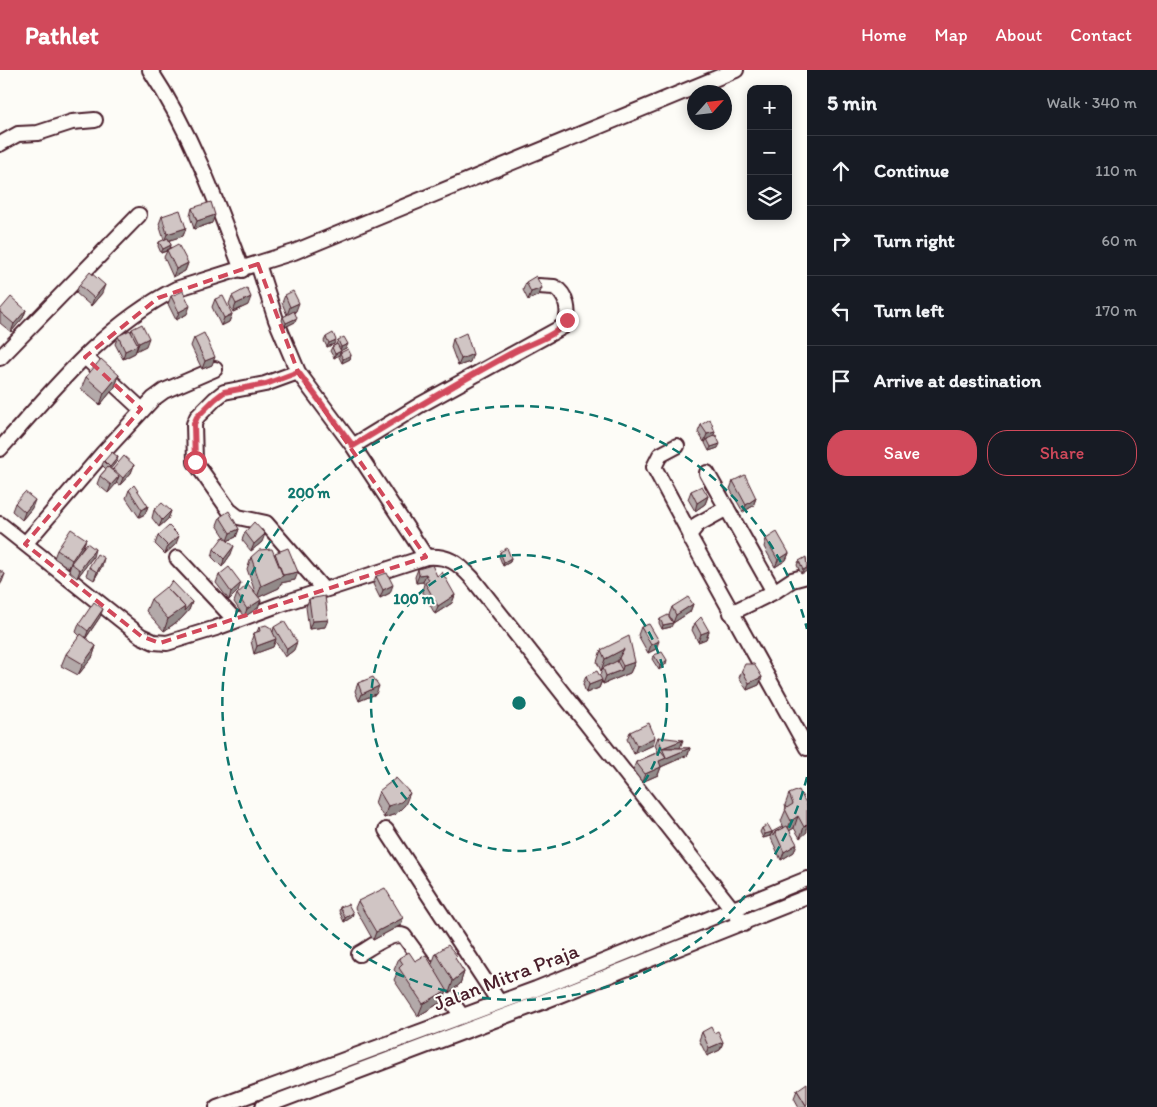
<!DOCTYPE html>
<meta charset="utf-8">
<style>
:root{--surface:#171b24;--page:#242831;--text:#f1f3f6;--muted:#9ea1a6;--line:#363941;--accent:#d1495b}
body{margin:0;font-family:Itim,sans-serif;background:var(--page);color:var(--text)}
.controls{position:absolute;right:15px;top:15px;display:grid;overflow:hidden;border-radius:10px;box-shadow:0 2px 12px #0003}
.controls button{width:45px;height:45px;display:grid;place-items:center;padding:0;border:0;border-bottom:1px solid var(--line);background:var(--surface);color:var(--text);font:25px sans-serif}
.compass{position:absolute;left:687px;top:15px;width:45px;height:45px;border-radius:50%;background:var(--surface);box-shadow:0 2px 12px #0003;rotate:63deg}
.stop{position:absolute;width:15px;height:15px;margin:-11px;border:4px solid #d1495b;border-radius:50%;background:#fff}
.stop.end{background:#d1495b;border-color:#fff;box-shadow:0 1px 5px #0008}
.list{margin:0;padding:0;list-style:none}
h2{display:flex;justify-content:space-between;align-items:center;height:65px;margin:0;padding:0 20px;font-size:21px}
h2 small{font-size:16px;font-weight:400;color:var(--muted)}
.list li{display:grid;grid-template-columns:32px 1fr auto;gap:15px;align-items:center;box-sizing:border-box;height:70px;padding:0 20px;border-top:1px solid var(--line)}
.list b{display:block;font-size:19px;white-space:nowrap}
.list em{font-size:16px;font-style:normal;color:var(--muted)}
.actions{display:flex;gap:10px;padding:15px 20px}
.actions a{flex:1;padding:11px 0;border:1px solid var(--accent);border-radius:20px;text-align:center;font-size:18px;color:var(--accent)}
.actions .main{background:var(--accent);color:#fff}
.icon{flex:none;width:28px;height:28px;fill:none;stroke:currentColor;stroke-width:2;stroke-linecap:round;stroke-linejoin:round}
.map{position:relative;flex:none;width:807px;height:1037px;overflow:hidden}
header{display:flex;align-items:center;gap:30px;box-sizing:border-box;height:70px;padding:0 25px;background:var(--accent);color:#fff}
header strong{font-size:24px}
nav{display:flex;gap:28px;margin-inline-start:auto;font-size:18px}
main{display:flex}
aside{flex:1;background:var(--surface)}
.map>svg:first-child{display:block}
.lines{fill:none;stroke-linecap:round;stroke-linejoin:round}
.minor-casing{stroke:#4a1f2b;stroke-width:18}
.minor{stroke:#fdfcf7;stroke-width:14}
.wall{fill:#b3a9a9;stroke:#4a1f2b}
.shaded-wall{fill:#928a89;stroke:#4a1f2b}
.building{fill:#d0c5c4;stroke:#4a1f2b}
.route{stroke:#d1495b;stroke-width:6}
.marked{fill:none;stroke:#d1495b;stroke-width:4;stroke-dasharray:10 6;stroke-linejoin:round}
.ring{fill:none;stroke:#0f766e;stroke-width:2.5;stroke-dasharray:9 6}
.labels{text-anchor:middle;stroke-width:4;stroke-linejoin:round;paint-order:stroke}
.street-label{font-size:21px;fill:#4a1f2b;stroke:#fdfcf7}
.centre{fill:#0f766e;stroke:#fdfcf7;stroke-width:2.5}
.ring-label{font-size:15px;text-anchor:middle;font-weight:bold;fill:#0f766e;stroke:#fdfcf7;stroke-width:4;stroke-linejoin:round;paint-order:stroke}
</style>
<header>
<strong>Pathlet</strong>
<nav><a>Home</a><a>Map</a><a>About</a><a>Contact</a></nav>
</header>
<main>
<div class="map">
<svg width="807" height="1037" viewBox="0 0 807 1037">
<rect width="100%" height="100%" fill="#fdfcf7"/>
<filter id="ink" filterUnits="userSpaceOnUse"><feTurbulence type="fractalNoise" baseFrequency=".02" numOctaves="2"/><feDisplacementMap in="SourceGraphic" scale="10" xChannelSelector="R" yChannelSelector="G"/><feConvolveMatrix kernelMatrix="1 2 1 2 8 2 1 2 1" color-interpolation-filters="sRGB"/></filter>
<g filter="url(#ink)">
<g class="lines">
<defs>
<path id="minor" d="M150 0C191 62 216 130 242 200
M0 74 18 64 38 63 72 52 95 50
M258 194 276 250 298 302 353 376 426 487
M85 287 141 339
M0 288 139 145
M298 302 265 314 224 322 215 329 197 347 194 354 195 392 229 440 238 447 266 453 324 520
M353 376 420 335 564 256C571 243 567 224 554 217L538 216
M677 376 660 385 654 397 690 464
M0 379C53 320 104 255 176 219L294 182 736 0
M707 403 774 522 792 510 807 506
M727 438 698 454 690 464 691 469 807 678
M0 454 141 566 154 572 167 573 216 558 278 535 426 487C448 485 458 493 472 508L744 854
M25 474 103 383 153 329 164 321 215 299
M177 488 235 550
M731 543 774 522
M386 760 499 932
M359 884C370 878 391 861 404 866L462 946
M217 1037 536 919 807 809
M263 1037 542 932 807 827"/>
</defs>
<use href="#minor" class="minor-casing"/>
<use href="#minor" class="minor"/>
</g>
<path class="wall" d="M192 138 212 153 194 159 190 146Z
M162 146 186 158 183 166 169 170 171 175 170 178 188 193 185 201 173 207 164 187 167 181 161 183 158 176 159 172 164 170 159 154Z
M526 212 539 225 528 230 523 220Z
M79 215 102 223 91 236 76 223Z
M285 225 296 241 294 242 295 252 285 257 282 250 283 247 287 245 282 233Z
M171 226 187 244 176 250 168 234Z
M232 226 248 235 233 242 229 234Z
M215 229 232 244 229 252 221 256 212 237Z
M0 240H26L23 248 11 262 0 253Z
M132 259 146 276 136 280 135 283 123 289 115 274 118 266 131 262Z
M326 267 334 274 327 277 324 271Z
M194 268 212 295 202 299 191 276Z
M453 269 470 292 458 296 451 277Z
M338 270 346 278 340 280V283L351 285 350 289 342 293 339 287V285L334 288 330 281 332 277 336 274Z
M119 305 115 317 100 335 81 319 86 307Z
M701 355 715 362 713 366 718 378 709 381 705 373 706 371 704 372 698 362Z
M104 391H117L110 399 112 400 113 399 134 395 131 403 120 415 116 413 108 423 97 414 100 406 106 399 102 395Z
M733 411 756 428 753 436 743 442 730 419Z
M129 420 148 436 145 444 139 447 126 428Z
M691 421 708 426 705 434 695 441 688 429Z
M15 433 32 438 22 450 12 441Z
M154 440 171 441 168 449 159 457 152 448Z
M220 447 239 459 236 467 227 471 231 484 222 497 212 487 214 479 226 469 217 455Z
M245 462 262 472 251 481 242 470Z
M158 466 176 474 165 484 155 474Z
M86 469 83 477 73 491 93 487 77 508 69 501 71 494 69 498 54 488 57 480Z
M766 469 789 483 786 490 775 497 764 477Z
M500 482 511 488 510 492 503 496 499 486Z
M275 483 295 510 281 513 279 518 259 527 258 538 244 547 234 532 237 524 255 522 247 499 251 487 275 485Z
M807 489 801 504 797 495 799 491Z
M102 496 94 510 86 505 89 497Z
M418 499 437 506 455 525 452 533 435 544 422 521 424 514 423 512 416 513 415 507Z
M219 505 238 521 229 530 216 513Z
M376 506 390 523 380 528 373 514Z
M151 529 192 532 189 540 181 549 164 561 146 541Z
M309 529 325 557 309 559 306 537Z
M693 534 690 542 673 553 669 545 672 537Z
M100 547 86 568 96 576 92 588 78 605 61 596 66 584 80 566 76 562 79 554Z
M660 549 671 557 662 559 659 553Z
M695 553 709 561 706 569 698 572 692 560Z
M259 557 273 562 274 557 294 580 285 587 275 571 273 577 254 584 251 571 254 563 257 562Z
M641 557 656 579 648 583 638 565Z
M601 580 635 592 630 603 603 614 602 611 599 618 586 623 583 614 586 606 600 605 602 600 601 601 597 592Z
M654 585 666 594 659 600 652 589Z
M742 600 762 607 759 615 747 620 739 608Z
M358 613 376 624 359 631 355 621Z
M630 662 653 675 634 684 627 669Z
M658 667 680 678H690L688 685 661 697 658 705 642 712 633 700 636 692 658 682 655 675Z
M379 721 405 735 396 744 384 748 375 733Z
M789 724 807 754 800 768 794 758 789 761 794 782 781 790 770 766 772 762 784 758 781 751 786 739 785 735Z
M762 758 770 766 763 768 760 762Z
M358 831 403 848 401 855 373 870 355 838Z
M340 837 353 843 352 847 344 852 339 841Z
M436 883 456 890 464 902 460 914 449 923 447 920 443 931 418 946 394 910 397 903 394 900 399 888 432 894Z
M702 962 714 963 723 972 720 980 707 986 699 970Z
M797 1020 807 1037H799L794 1028Z"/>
<path class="shaded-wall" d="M215 145 212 153 194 159 197 151Z
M186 158 183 166 164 172 167 164Z
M171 175 170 179 161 183 163 179Z
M188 193 185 201 173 207 176 199Z
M105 215 102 223 91 236 94 228Z
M542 218 539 225 528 230 531 222Z
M251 227 248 235 233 242 236 234Z
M299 233 296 241 287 245 290 237Z
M190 236 187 244 176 250 179 242Z
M26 240 23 248 11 262 14 254Z
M232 244 229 252 221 256 224 248Z
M297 248 295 252 285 257 286 253Z
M149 268 146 276 136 281 139 273Z
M336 270 334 274 327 277 329 273Z
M348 274 346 278 340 281 341 277Z
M138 275 135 283 123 289 125 281Z
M341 281 339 285 334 288 335 284Z
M473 284 470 292 458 296 461 289Z
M351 285 350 289 342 293 343 289Z
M215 287 212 295 202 299 205 291Z
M119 305 115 317 100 335 104 323Z
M715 362 712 370 707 369 706 371 704 372 707 364Z
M720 374 718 378 709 381 711 377Z
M118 387 117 391 109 401 110 397Z
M134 395 131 403 120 415 123 408Z
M119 406 116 414 108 423 111 415Z
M708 426 705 434 695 441 697 433Z
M756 428 753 436 743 442 746 435Z
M35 430 32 438 22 450 25 442Z
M148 436 145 444 139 447 142 440Z
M171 441 168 449 159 457 162 450Z
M239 459 236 467 227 471 230 463Z
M265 464 262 472 251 481 254 474Z
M179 466 176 474 165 484 168 476Z
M86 469 83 477 69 498 72 490Z
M234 476 231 484 222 497 224 489Z
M95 479 93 487 77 508 80 500Z
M789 483 786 490 775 497 778 490Z
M104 488 102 496 94 510 97 502Z
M511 488 510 492 503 496 504 492Z
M807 498V501L801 504 803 500Z
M298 502 295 510 281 513 279 518 257 528 261 516 283 505Z
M5 504 2 512 0 515V511Z
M426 504 423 512 416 513 419 505Z
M241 513 238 521 229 530 231 522Z
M393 515 390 523 380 528 383 520Z
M455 525 452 533 435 544 438 536Z
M261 530 258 538 244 547 247 539Z
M192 532 189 540 181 549 164 561 168 549Z
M693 534 690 542 673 553 676 545Z
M103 539 100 547 85 569 88 561Z
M328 550 325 557 309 559 312 551Z
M673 553 671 557 662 559 663 555Z
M709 561 706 569 698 572 701 564Z
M276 569 273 577 254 584 257 576Z
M659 571 656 579 648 583 651 575Z
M297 572 294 580 285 587 287 579Z
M96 576 92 588 78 605 83 594Z
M624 579 619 588 617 592 603 598 601 601 605 589Z
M667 590 666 594 659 600 660 596Z
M635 592 630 603 603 614 606 606 622 600 623 596Z
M762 607 759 615 747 620 749 613Z
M602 610 599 618 586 623 589 615Z
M379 616 376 624 359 631 362 624Z
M655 667 653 675 634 684 637 676Z
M683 670 680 678H662Z
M690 678 688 685 656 699 659 691Z
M661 697 658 705 642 712 645 704Z
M410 723 405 735 396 744 384 748 388 736Z
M798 746 794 758 786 763 791 751Z
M807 754V762L800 768 804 757Z
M772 762 770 766 763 768 765 764Z
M797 774 794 782 781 790 784 782Z
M353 843 352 847 344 852 345 848Z
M403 848 401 855 373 870 376 862Z
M464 902 460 914 449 923 453 911Z
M447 920 443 931 418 946 423 934Z
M723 972 720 980 707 986 709 978Z"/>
<path class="building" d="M211 132 215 145 197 151 192 138Z
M180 140 186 158 167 164 162 146Z
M168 168 171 175 163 179 159 172Z
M178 174 188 193 176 199 167 180Z
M90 202 105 215 94 228 79 215Z
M536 206 542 218 531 222 526 212Z
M247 218 251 227 236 234 232 226Z
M183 221 190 236 179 242 171 226Z
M293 221 299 233 290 237 285 225Z
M223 226 232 244 224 248 215 229Z
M11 227 26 240 14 254 0 242V240Z
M294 241 297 248 286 253 283 247Z
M142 254 149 268 139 273 132 259Z
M130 260 138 275 125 281 118 266Z
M204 263 215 287 205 291 194 268Z
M333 263 336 270 329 273 326 267Z
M466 263 473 284 461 289 453 269Z
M344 267 348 274 341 277 338 270Z
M337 274 341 281 335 284 332 277Z
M348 279 351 285 343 289 340 283Z
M101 289 119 305 104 323 86 307Z
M710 349 715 362 707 364 701 355Z
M716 365 720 374 711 377 707 369Z
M112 382 118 387 110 397 104 391Z
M124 386 134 395 123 408 113 399Z
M108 397 119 406 111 415 100 406Z
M745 405 756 428 746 435 733 411Z
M134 415 148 436 142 440 129 420Z
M702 416 708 426 697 433 691 421Z
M25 422 35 430 25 442 15 433Z
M162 433 171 441 162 450 154 440Z
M229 441 239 459 230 463 220 447Z
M254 452 265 464 254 474 245 462Z
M169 456 179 466 168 476 158 466Z
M71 459 86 469 72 490 57 480Z
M777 462 789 483 778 490 766 469Z
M223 467 234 476 224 489 214 479Z
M87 473 95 479 80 500 71 493Z
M288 478 298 502 283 505 275 483Z
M507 478 511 488 504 492 500 482Z
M272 479 283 506 261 516 251 487 259 480Z
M97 484 104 488 97 502 89 497Z
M806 487 807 498 803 500 799 491Z
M432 495 437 506 442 502 455 525 438 536 425 513 429 510 426 504 419 505 418 499Z
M229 497 241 513 231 522 219 505Z
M0 500 5 504 0 511Z
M387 503 393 515 383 520 376 506Z
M172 511 192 532 184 541 185 537 167 518Z
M248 514 261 530 247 539 237 524Z
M166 517 185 537 168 549 151 529Z
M325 526 328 550 312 551 309 529Z
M688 527 693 534 676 545 672 537Z
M94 532 103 539 88 561 79 554Z
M668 545 673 553 663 555 660 549Z
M701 547 709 561 701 564 695 553Z
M284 551 297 572 287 579 274 557Z
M649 554 659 571 651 575 641 557Z
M266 555 271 558 276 569 257 576 254 563 260 561 259 557Z
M81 564 96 576 83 594 66 584Z
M629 566 635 592 623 596 619 588 624 579 605 589 601 580Z
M662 582 667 590 660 596 654 585Z
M617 591 622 600 606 606 603 598Z
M745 594H754L762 607 749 613 742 600Z
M597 601 602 610 589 615 586 606Z
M373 607 379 616 362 624 358 613Z
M649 653 655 667 637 676 630 662Z
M658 667 683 670 662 678Z
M662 678H690L659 691 661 697 645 704 636 692 661 681 666 687Z
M396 708 410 723 401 732 388 736 379 721Z
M799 720 807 735V754L804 757 798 746 791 751 785 739 793 734 789 724Z
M768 755 772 762 765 764 762 758Z
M783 756 784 758 775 762 774 766 772 762Z
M787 756 797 774 784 782 775 762Z
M385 818 403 848 376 862 358 831Z
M348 834 353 843 345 848 340 837Z
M448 875 457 886 455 888 464 902 453 911 436 883Z
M409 882 415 891 426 885 447 920 423 934 399 898 403 894 399 888Z
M711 957 714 963 718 961 723 972 709 978 702 962Z
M807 1013V1034L806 1035 797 1020Z"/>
</g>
<g class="lines" filter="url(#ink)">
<path class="route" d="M195 392 194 354 197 347 215 329 224 322 266 314 298 302 353 376C405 344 458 312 512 283 529 273 557 267 567 250"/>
</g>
<path class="marked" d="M258 194 298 302 426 487 160 573 141 566 25 474 141 339 85 287 158 228Z"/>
<g class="ring">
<circle cx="519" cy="633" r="148"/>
<path d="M807 707A297 297 0 1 1 807 559"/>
</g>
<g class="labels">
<g class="street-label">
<text transform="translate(506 907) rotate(-21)" y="7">Jalan Mitra Praja</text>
</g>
</g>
<circle cx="519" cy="633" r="8" class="centre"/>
<g class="ring-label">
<text x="309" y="428">200 m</text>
<text x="414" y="534">100 m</text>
</g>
</svg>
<div class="controls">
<button>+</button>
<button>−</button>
<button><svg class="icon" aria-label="layers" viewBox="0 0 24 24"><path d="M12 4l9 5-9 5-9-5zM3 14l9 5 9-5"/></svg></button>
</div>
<svg class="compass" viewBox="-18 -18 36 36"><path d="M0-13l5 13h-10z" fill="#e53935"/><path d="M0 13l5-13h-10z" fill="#9ea1a6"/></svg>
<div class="stop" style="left:195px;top:392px"></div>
<div class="stop end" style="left:567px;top:250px"></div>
</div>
<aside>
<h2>5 min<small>Walk · 340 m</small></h2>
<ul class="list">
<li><svg class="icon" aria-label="ahead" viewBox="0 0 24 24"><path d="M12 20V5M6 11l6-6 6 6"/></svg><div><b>Continue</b></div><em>110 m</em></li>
<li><svg class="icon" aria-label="right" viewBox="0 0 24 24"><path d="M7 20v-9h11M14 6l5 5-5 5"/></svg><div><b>Turn right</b></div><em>60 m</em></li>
<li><svg class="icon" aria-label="left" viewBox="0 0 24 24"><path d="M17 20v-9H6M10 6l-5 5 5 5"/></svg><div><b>Turn left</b></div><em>170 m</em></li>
<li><svg class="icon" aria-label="arrive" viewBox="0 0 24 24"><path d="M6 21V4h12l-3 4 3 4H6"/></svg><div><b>Arrive at destination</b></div></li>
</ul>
<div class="actions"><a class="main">Save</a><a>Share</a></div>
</aside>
</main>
